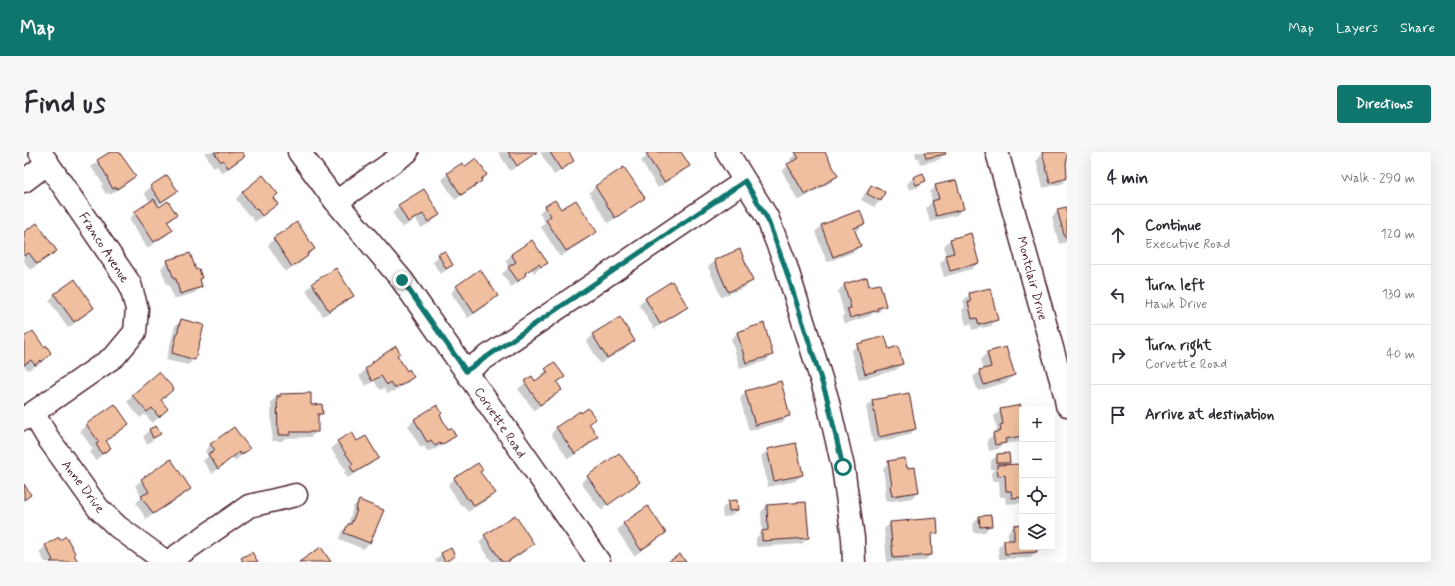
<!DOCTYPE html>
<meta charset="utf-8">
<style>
:root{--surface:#fff;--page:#f7f7f7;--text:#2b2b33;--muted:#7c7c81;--line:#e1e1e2;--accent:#0f766e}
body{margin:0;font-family:Mynerve,sans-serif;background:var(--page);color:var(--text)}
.controls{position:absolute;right:12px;bottom:12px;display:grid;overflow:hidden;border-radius:4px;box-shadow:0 4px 16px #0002}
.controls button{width:36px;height:36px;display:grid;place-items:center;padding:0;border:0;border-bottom:1px solid var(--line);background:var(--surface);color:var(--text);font:20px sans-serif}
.stop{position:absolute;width:12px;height:12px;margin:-9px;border:3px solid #0f766e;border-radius:50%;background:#fff}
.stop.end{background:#0f766e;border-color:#fff;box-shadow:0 1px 4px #0008}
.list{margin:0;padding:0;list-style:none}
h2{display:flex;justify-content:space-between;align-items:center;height:52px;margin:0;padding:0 16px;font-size:17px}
h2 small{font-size:13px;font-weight:400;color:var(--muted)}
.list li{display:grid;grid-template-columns:26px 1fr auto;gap:12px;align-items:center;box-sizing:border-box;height:60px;padding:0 16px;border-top:1px solid var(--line)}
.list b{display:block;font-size:15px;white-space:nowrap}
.list p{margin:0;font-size:13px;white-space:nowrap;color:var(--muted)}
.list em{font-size:13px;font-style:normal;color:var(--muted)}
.icon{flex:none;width:22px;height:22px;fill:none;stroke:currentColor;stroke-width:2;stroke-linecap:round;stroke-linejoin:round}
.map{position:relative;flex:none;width:1043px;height:410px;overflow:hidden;border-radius:4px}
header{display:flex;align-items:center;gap:24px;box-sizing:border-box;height:56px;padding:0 20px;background:var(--accent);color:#fff}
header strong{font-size:19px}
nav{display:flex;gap:22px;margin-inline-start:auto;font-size:14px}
.intro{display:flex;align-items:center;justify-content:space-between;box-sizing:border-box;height:96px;padding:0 24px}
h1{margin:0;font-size:28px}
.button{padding:10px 18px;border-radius:4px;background:var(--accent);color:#fff;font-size:14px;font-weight:700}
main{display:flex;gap:24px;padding:0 24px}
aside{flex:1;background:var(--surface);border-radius:4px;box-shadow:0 4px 16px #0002}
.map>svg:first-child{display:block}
.shadow{fill:#0003}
.building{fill:#efbf9f;stroke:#4a1f2b}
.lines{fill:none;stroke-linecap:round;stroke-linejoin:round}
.minor-casing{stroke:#4a1f2b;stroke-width:25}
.minor{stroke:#fff;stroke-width:22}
.route{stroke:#0f766e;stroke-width:5}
.labels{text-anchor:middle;stroke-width:3.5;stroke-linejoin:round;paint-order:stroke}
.street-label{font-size:13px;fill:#4a1f2b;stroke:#fff}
</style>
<header>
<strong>Map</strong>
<nav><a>Map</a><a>Layers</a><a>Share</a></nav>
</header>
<div class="intro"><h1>Find us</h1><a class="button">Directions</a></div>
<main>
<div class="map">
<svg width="1043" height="410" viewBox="0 0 1043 410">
<rect width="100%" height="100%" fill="#fff"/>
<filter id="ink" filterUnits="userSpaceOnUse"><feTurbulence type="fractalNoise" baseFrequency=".025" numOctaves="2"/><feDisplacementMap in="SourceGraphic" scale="8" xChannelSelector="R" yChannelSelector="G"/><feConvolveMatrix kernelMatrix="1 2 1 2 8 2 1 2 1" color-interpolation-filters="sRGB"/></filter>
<g filter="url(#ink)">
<path class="shadow" d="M87 0H94L111 24 105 30 86 43 85 41 82 42 77 34 79 32 67 15 74 9Z
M180 0H217L220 4 214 10 198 21 193 14 190 16Z
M474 0H512L505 6 486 19Z
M516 0H543L549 9 543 15 530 23Z
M628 0H656L664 14 658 20 634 36 617 9Z
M774 0H800L813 24 807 30 774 49 758 19 768 11 766 7Z
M891 0H920L921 2 914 8 896 12 895 6H892Z
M1024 0H1043V14H1042L1043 27 1038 32 1019 36 1012 8 1018 1Z
M440 16 462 23 451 35 431 48 418 28 424 21Z
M600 16 619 46 613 52 584 71 565 41 571 35Z
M143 24 152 39 146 45 133 54 134 56 152 63 143 70 148 78 142 84 123 96 105 67 111 61 127 51 120 41 127 35Z
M889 26 900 29 894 35 885 38 883 32Z
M847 34 860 41 856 49 850 55 837 48 841 41Z
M912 34 939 56 933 63 906 70 902 56 908 50 906 40Z
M218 40 248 46 253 52 231 70 226 63 225 64 212 47Z
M531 49 537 59 572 80 565 86 536 105 517 75 521 70 515 61 521 55Z
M375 54 415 63 408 70 397 76 392 67 378 76 368 60Z
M1043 56V90L1035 92 1028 65 1034 58Z
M840 72 834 78 830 79 836 94 830 100 803 110 791 80 797 74Z
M0 82 31 99 25 105 6 118 0 109Z
M250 87 290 97 276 111 261 120 244 93Z
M926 88 954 111 948 117 920 125 916 111 923 104 920 94Z
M508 89 522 111 510 121 508 117 500 122 501 123 495 130 487 135 478 122 485 115 481 109 487 103Z
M415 103 428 113 421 119 416 122 409 110Z
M144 109 175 127 177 134 171 141 150 147 145 133H143L137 116Z
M691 109 728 129 722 135 697 145 684 115Z
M289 132 328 144 322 150 299 164 282 138Z
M820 133 844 135 861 153 855 160 849 161 846 164 820 172 818 165 820 162 814 139Z
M433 134 473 144 467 151 444 166 427 141Z
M31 142 69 156 63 162 44 176 25 149Z
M946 142 973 167 967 174 948 178 947 171 942 173 938 158 941 155 939 149Z
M621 146 663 155 656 161 630 177 615 153Z
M157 168 170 207 164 213 142 208 151 174Z
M713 181 748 202 742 209 716 217 707 187Z
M569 183 610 189 603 195 576 212 563 189Z
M0 187 21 207 15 213 11 215V214L4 218 0 214Z
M834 193 864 198 878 212 872 218 835 228 827 199Z
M372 196V203L383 220 389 225 383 231 369 240 368 239 364 242 360 236 356 238 350 229 342 234 335 224 349 211Z
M981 196 990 223 983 230 954 239 949 225 956 219 960 218 957 208 963 201Z
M522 218 540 225 532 232 536 237 530 244 510 258 494 237 508 225 511 230 517 226 516 224Z
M722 240 765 263 759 270 725 279 716 246Z
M884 242 891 277 885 283 849 291 842 255 848 249Z
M109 243 136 249 137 264 128 271 121 262 116 266 103 250Z
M257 243 286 254 298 261 293 266V279L287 285 261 286 258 289H248L247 250 253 244 255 245Z
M91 253 104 272 98 278 81 290 86 296 72 308 66 300 69 297 56 279 63 273Z
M413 255 415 263 424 278 430 284 424 290 410 298 409 297 404 300 400 294 397 296 384 274 390 268Z
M996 255 998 266V286L995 290 979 292 974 297 965 299 963 288 971 281 970 280 973 277 970 264 977 258Z
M557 262 570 267 565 273 573 285 567 292 544 307 527 282 533 275Z
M131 275 135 282 129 288 123 292 119 285 125 278Z
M328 282 333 291 354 306 347 312 324 326 320 321 322 318 307 297 314 290Z
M187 292 225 297 211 309 208 305 188 322 179 309 184 304 181 299Z
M744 298 778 323 771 329 744 335 737 304Z
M973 303 985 310 981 314 998 313V351L982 352 981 345H976L975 329H968L967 321 971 317H967V309Z
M865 310 894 339 888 346 862 350 860 341 862 339 859 316Z
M454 312 455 320 470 341 464 347 444 360 439 353 437 354 424 333 430 327Z
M564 324 615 330 609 336V334L580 355V356L578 359 557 331Z
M118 328 166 337 159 344 122 367 112 351 118 345 111 334Z
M335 349 346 391 339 397 315 387 318 379 324 373 329 355Z
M704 350 713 358 707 364 699 365 698 357Z
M743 354 784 385 778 392 732 395V386L738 380 737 360Z
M623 356 641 381 634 387 610 404 593 378 599 372Z
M966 364 967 373 961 380 950 381 949 372 955 365Z
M866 371 913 381 907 387V402L901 409 863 410 860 377Z
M998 373V395H1011L1012 400 1005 406 975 407 974 396 980 389H984V380L990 374Z
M461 384 509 392 503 398 485 410H468L455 390Z
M35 387 49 402 53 410H21L15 400 22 394Z
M426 397 430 404 423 410H412L411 408 417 402Z"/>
<path class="building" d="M86 0H95L112 24 93 37 92 35 89 37 83 27 84 26 73 8Z
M190 0H218L221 4 204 16 199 8 197 10Z
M484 0H513L493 14Z
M526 0H545L550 9 537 18Z
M626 0H657L666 14 640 30 622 2Z
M771 0H801L814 24 781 43 763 12 775 6Z
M901 0H921L922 2 902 6Z
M1018 0H1043V10H1042L1043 26 1026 31Z
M452 6 463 23 457 27 458 29 437 43 423 21 438 11 440 15Z
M600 15 621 46 591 66 571 34Z
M899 21 902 29 892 33 889 25Z
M143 23 154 39 137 50 126 34Z
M239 23 254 42 249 46 254 52 238 64 233 57 232 58 218 40Z
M932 28 940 57 912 64 908 49 915 47 911 33Z
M847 33 861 40 857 49 843 42Z
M400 37 416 63 404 70 399 62 384 70 374 53Z
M130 47 135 55 144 49 153 63 143 69 149 78 130 90 110 60Z
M531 48 537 57 552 48 573 80 542 99 522 68 527 64 521 54Z
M1043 55V86H1041L1033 57Z
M836 58 841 72 830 76 837 94 809 105 797 73Z
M273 70 291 97 283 102 284 104 268 115 249 86Z
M13 71 33 99 13 112 5 101 0 104V80Z
M947 81 955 111 926 119 922 103 930 101 926 87Z
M508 88 524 111 517 115 515 112 501 121 502 123 494 129 484 115 492 110 487 102Z
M716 97 729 129 704 140 690 108Z
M421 99 429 113 422 117 414 102Z
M166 101 172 118 175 117 178 126 176 127 178 135 156 142 152 127H150L143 108Z
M312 116 330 144 305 159 288 131Z
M456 117 474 144 450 161 432 134Z
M843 125 845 134 856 132 862 154 853 156 854 158 826 166 823 157 827 156 820 132Z
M51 127 70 156 50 170 30 142Z
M648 129 664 155 636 172 621 146Z
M966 136 974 168 955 173 953 166 948 167 944 150H947L945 141Z
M596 165 611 189 583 206 568 182Z
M157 167 180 173 171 208 148 201Z
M740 171 749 203 722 211 713 180Z
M9 179 20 195 22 193 27 201 18 210 17 208 11 213 7 208 0 213V185Z
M861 184 865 197 874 194 879 212 841 222 833 192Z
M372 194 376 201 373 203 383 219 385 217 390 225 376 234 375 233 370 236 366 230 363 233 357 224 348 229 341 217 349 211 348 210Z
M982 195 991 223 960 233 955 218 967 215 963 200Z
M530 210 541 225 533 230 538 238 516 253 500 229 508 224 511 229 524 220 521 217Z
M135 220 150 237 137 248 144 257 135 265 128 256 123 260 108 243Z
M757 229 766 264 731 273 721 239Z
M287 241V253L298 252 299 262H294V280H266V283H254L253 243 256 245V242Z
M885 241 892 277 855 285 848 248Z
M91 252 105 272 82 289 87 296 78 302 72 292 75 290 62 272Z
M413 253 418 261 416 263 424 277 427 276 432 284 417 293 416 291 411 294 407 288 403 290 390 267Z
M997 253 998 284 981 287 982 291 971 293 969 281 977 279 976 273 979 272 976 257Z
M564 256 572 267 565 271 574 285 551 302 532 275 556 259 557 261Z
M132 274 137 282 129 286 125 277Z
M210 275 226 297 217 303 215 300 194 317 184 302 191 298 186 292Z
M328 280 333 289 342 284 355 306 330 321 326 314 329 312 313 289Z
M772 291 779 323 750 329 743 297Z
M595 301 616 330 584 353 563 324Z
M985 301 986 311H973V302Z
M881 306 883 316 891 315 895 340 868 344 866 334H868L864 309Z
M147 307 167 337 129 362 117 344 125 340 117 327Z
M454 311 459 318 456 320 472 341 450 354 446 347 444 348 430 326Z
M998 312V345L988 346 987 339H982L981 323 974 324 973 313Z
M0 332 7 343 0 348Z
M335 348 360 358 346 391 320 381 324 372H327L333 358H331Z
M713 348 714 358 705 359 704 349Z
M782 350 785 386 738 389V379L744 378 743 353Z
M624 354 642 381 617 398 599 371Z
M491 363 510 392 483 410H478L460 383Z
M967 363 968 374 956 375 955 364Z
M913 366 914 381 907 382 908 403 869 406 866 370Z
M998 372V395H1012L1013 400 981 402 980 388H990V373Z
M42 384 51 401 50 402 54 410H26L29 408 21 393 35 385 36 388Z
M297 395 307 410H275Z
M427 396 431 404 421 410 417 401Z
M228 400 234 410H216L219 409 217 406Z
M656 402 662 410H644Z"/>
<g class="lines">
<defs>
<path id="minor" d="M275 0 312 50 378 128 575 410
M703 0 743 65 761 111 803 246 819 315 829 386 830 410
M973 0 1041 242 1043 253
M0 29 24 11
M312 50 383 0
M442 219 721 29
M9 261 24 286 74 356 94 375 142 410
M0 267 91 204 111 180 113 157 106 132 16 0
M144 410 225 354 272 343"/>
</defs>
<use href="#minor" class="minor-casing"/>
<use href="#minor" class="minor"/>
</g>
</g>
<g class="lines" filter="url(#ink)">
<path class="route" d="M378 128 442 219 721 29 743 66 760 112 803 246 819 315"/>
</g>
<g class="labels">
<g class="street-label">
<text transform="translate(81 95) rotate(57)" y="5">Franco Avenue</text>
<text transform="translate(1009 126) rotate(75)" y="5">Montclair Drive</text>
<text transform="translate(477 270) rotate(56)" y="5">Corvette Road</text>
<text transform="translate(60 334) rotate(53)" y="5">Anne Drive</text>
</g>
</g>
</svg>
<div class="controls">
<button>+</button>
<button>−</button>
<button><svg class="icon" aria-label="locate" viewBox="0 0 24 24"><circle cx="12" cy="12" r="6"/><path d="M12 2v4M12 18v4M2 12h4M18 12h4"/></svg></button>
<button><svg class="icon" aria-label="layers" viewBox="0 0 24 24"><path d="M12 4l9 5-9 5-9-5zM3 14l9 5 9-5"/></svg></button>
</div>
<div class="stop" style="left:819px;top:315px"></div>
<div class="stop end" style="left:378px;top:128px"></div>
</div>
<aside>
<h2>4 min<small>Walk · 290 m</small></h2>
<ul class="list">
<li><svg class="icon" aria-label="ahead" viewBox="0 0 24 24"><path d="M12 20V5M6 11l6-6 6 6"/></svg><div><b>Continue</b><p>Executive Road</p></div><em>120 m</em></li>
<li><svg class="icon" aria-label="left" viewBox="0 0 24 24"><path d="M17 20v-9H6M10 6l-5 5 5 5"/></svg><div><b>Turn left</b><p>Hawk Drive</p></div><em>130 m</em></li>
<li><svg class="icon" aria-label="right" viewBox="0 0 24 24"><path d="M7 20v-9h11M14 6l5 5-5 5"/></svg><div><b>Turn right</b><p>Corvette Road</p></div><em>40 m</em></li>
<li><svg class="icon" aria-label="arrive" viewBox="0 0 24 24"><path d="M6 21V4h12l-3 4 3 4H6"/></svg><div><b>Arrive at destination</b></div></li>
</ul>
</aside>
</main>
